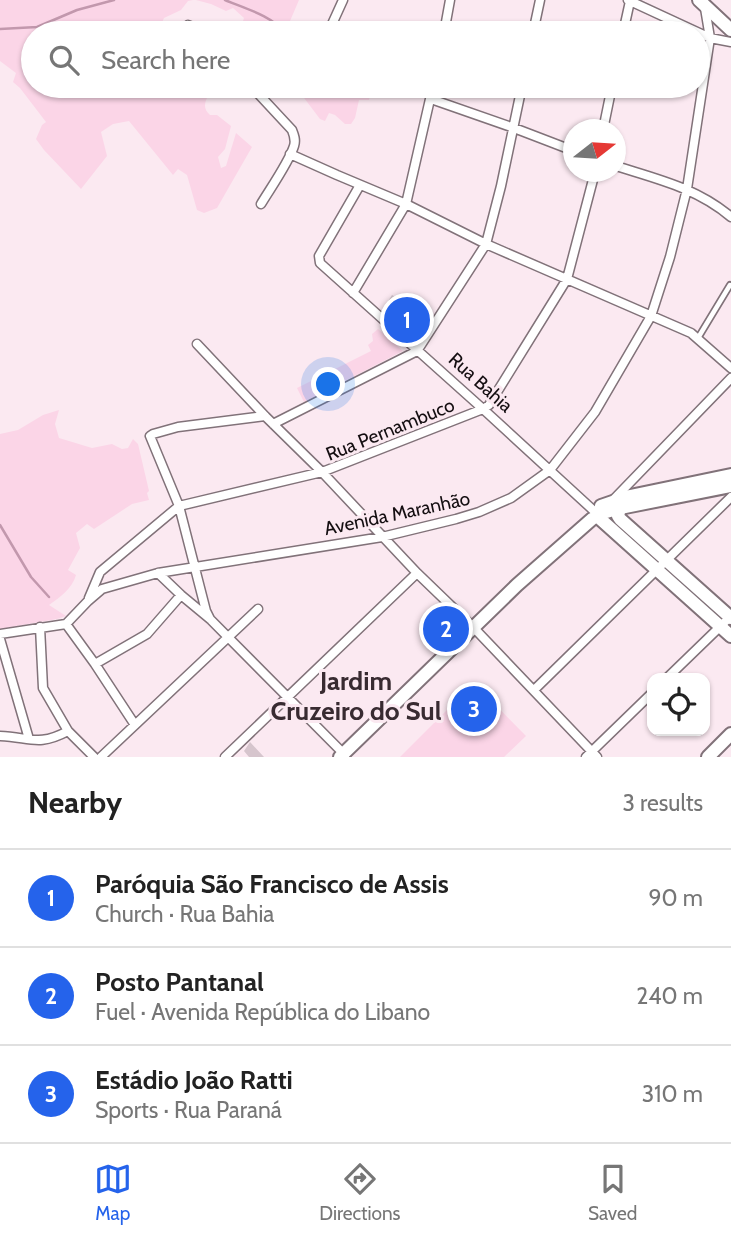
<!DOCTYPE html>
<meta charset="utf-8">
<style>
:root{--surface:#fff;--page:#f2f2f2;--text:#222;--muted:#767676;--line:#e0e0e0;--accent:#2563eb}
body{margin:0;font-family:Cabin,sans-serif;background:var(--page);color:var(--text)}
.controls{position:absolute;right:21px;bottom:21px;display:grid;overflow:hidden;border-radius:14px;box-shadow:0 2px 5px #0004}
.controls button{width:63px;height:63px;display:grid;place-items:center;padding:0;border:0;border-bottom:2px solid var(--line);background:var(--surface);color:var(--text);font:35px sans-serif}
.compass{position:absolute;left:563px;top:119px;width:63px;height:63px;border-radius:50%;background:var(--surface);box-shadow:0 2px 5px #0004;rotate:73deg}
.you{position:absolute;left:329px;top:385px;width:24px;height:24px;margin:-18px;border:5px solid #fff;border-radius:50%;background:#1a73e8;box-shadow:0 0 0 10px #1a73e833}
.badge{display:grid;place-items:center;width:46px;height:46px;border-radius:50%;background:var(--accent);color:#fff;font-size:23px;font-weight:700}
.pin{position:absolute;translate:-50% -50%;border:4px solid #fff;box-shadow:0 2px 7px #0006}
.list{margin:0;padding:0;list-style:none}
h2{display:flex;justify-content:space-between;align-items:center;height:91px;margin:0;padding:0 28px;font-size:30px}
h2 small{font-size:23px;font-weight:400;color:var(--muted)}
.list li{display:grid;grid-template-columns:46px 1fr auto;gap:21px;align-items:center;box-sizing:border-box;height:98px;padding:0 28px;border-top:2px solid var(--line)}
.list b{display:block;font-size:26px;white-space:nowrap}
.list p{margin:0;font-size:23px;white-space:nowrap;color:var(--muted)}
.list em{font-size:23px;font-style:normal;color:var(--muted)}
.icon{flex:none;width:38px;height:38px;fill:none;stroke:currentColor;stroke-width:2;stroke-linecap:round;stroke-linejoin:round}
.map{position:relative;flex:none;width:731px;height:757px;overflow:hidden}
.search{position:absolute;background:var(--surface);box-shadow:0 2px 5px #0004;left:21px;right:21px;top:21px;height:77px;display:flex;align-items:center;gap:18px;box-sizing:border-box;padding:0 24px;border-radius:38px;color:var(--muted);font-size:26px}
.sheet{height:385px;background:var(--surface)}
nav{display:flex;justify-content:space-around;align-items:center;box-sizing:border-box;height:98px;border-top:2px solid var(--line);background:var(--surface);font-size:19px;color:var(--muted)}
nav a{display:grid;justify-items:center;gap:4px}
nav .on{color:var(--accent)}
.map>svg:first-child{display:block}
.green{fill:#fbd5e7}
.lines{fill:none;stroke-linecap:round;stroke-linejoin:round}
.stream{stroke:#c298ad;stroke-width:2.5}
.building{fill:#d6c5cd}
.lane-casing{stroke:#817279;stroke-width:8}
.street-casing{stroke:#817279;stroke-width:11}
.secondary-casing{stroke:#817279;stroke-width:16}
.lane{stroke:#fff;stroke-width:4.5}
.street{stroke:#fff;stroke-width:8}
.secondary{stroke:#fff;stroke-width:12}
.labels{text-anchor:middle;stroke-width:6;stroke-linejoin:round;paint-order:stroke}
.street-label{font-size:19px;fill:#140e11;stroke:#fbe9f1}
.district-label{font-size:26px;font-weight:bold;fill:#382b31;stroke:#fbe9f1}
</style>
<div class="map">
<svg width="731" height="757" viewBox="0 0 731 757">
<rect width="100%" height="100%" fill="#fbe9f1"/>
<path class="green" d="M0 0H193L188 1 181 10 164 18 161 25 160 33H33V86H213C209 97 199 105 210 115H217L231 126 225 149 218 157 221 168 226 166 236 133 252 147 217 208 204 213 197 210 187 175 178 169 173 175 129 121 113 124 101 132 107 156 81 189 44 150 36 139 42 125 46 122 20 88 13 82 16 73 0 61Z
M196 0H299L290 21V33H246L241 27 244 18 233 8 226 11 211 4Z
M295 86H372L369 100H359L355 118 351 124H345L335 115 329 113 325 121 320 119Z
M378 329 403 351 304 402 297 388 371 351 368 345 373 341 372 334Z
M59 410 55 424 59 438 92 448 112 444 122 449 128 448 133 439 138 444 149 491 147 493 149 500 132 504 94 529 87 524 76 533 80 548 68 570 76 575C72 589 60 597 49 605L66 616 57 619 0 629V434L18 430 43 415Z
M474 683 526 736 504 757H400Z"/>
<g class="lines">
<path class="stream" d="M225 0C244 8 273 16 285 33
M0 29 37 27 77 10 114 0
M309 86 316 94
M0 525 31 577 49 597"/>
</g>
<path class="building" d="M392 295 420 311 410 328 384 308Z
M250 742 264 757H249L244 751Z"/>
<g class="lines">
<defs>
<path id="lane" d="M698 338 730 285"/>
<path id="street" d="M628 0 710 38 731 42
M188 25 208 33
M328 33 343 0
M444 33 450 0
M533 33 540 0
M623 33 630 1
M251 86 292 130C294 135 296 140 294 146 289 162 270 189 261 204
M431 99 514 128 574 151
M603 130 612 86
M290 154 337 175 406 204 486 244 691 333 731 368
M616 166C657 179 697 188 731 217
M360 185 319 256 320 263 483 409 593 510
M353 293 406 204 433 86
M197 344 265 416 322 472 417 573 473 627 597 757
M273 424 417 351 486 244 501 186 522 86
M614 499 731 378
M158 573 181 595 210 619 345 755
M89 598 100 572 179 506 322 472 483 409 489 405 567 279 595 172
M210 619 206 611 179 506 150 436 153 434 178 427 265 416
M66 624 95 664 135 725
M40 627 43 688 68 731 94 757
M0 634 66 624 88 601 102 589 158 573 382 537 456 519 479 512 511 498 550 470 595 412 651 316 670 257 687 189 710 38 705 8
M0 639 29 739
M95 664 147 634 181 595
M667 678 731 616
M534 690 731 497
M0 736C30 737 38 747 68 731
M101 757 258 609
M225 757 417 573
M586 757 652 693"/>
<path id="secondary" d="M699 0 731 30
M601 506 630 496 731 475
M620 508 618 516 620 519 731 618
M597 516 731 636
M340 757 517 585 592 519 603 513 620 508 731 486
M708 757 731 734"/>
</defs>
<use href="#lane" class="lane-casing"/>
<use href="#street" class="street-casing"/>
<use href="#secondary" class="secondary-casing"/>
<use href="#lane" class="lane"/>
<use href="#street" class="street"/>
<use href="#secondary" class="secondary"/>
</g>
<g class="labels">
<g class="street-label">
<text transform="translate(481 382) rotate(42)" y="7">Rua Bahia</text>
<text transform="translate(390 429) rotate(-22)" y="7">Rua Pernambuco</text>
<text transform="translate(397 513) rotate(-12)" y="7">Avenida Maranhão</text>
</g>
<g class="district-label">
<text x="356" y="690">Jardim<tspan x="356" dy="30">Cruzeiro do Sul</tspan></text>
</g>
</g>
</svg>
<div class="controls">
<button><svg class="icon" aria-label="locate" viewBox="0 0 24 24"><circle cx="12" cy="12" r="6"/><path d="M12 2v4M12 18v4M2 12h4M18 12h4"/></svg></button>
</div>
<svg class="compass" viewBox="-18 -18 36 36"><path d="M0-13l5 13h-10z" fill="#e53935"/><path d="M0 13l5-13h-10z" fill="#767676"/></svg>
<div class="you"></div>
<div class="pin badge" style="left:407px;top:320px">1</div>
<div class="pin badge" style="left:446px;top:629px">2</div>
<div class="pin badge" style="left:474px;top:709px">3</div>
<div class="search"><svg class="icon" aria-label="search" viewBox="0 0 24 24"><circle cx="10" cy="10" r="6"/><path d="M15 15l6 6"/></svg>Search here</div>
</div>
<section class="sheet">
<h2>Nearby<small>3 results</small></h2>
<ul class="list">
<li><span class="badge">1</span><div><b>Paróquia São Francisco de Assis</b><p>Church · Rua Bahia</p></div><em>90 m</em></li>
<li><span class="badge">2</span><div><b>Posto Pantanal</b><p>Fuel · Avenida República do Libano</p></div><em>240 m</em></li>
<li><span class="badge">3</span><div><b>Estádio João Ratti</b><p>Sports · Rua Paraná</p></div><em>310 m</em></li>
</ul>
</section>
<nav>
<a class="on"><svg class="icon" aria-label="map" viewBox="0 0 24 24"><path d="M3 6l6-2 6 2 6-2v14l-6 2-6-2-6 2zM9 4v14M15 6v14"/></svg>Map</a>
<a><svg class="icon" aria-label="directions" viewBox="0 0 24 24"><path d="M12 3l9 9-9 9-9-9zM9 14v-3h6M13 9l2 2-2 2"/></svg>Directions</a>
<a><svg class="icon" aria-label="saved" viewBox="0 0 24 24"><path d="M7 4h10v16l-5-4-5 4z"/></svg>Saved</a>
</nav>
